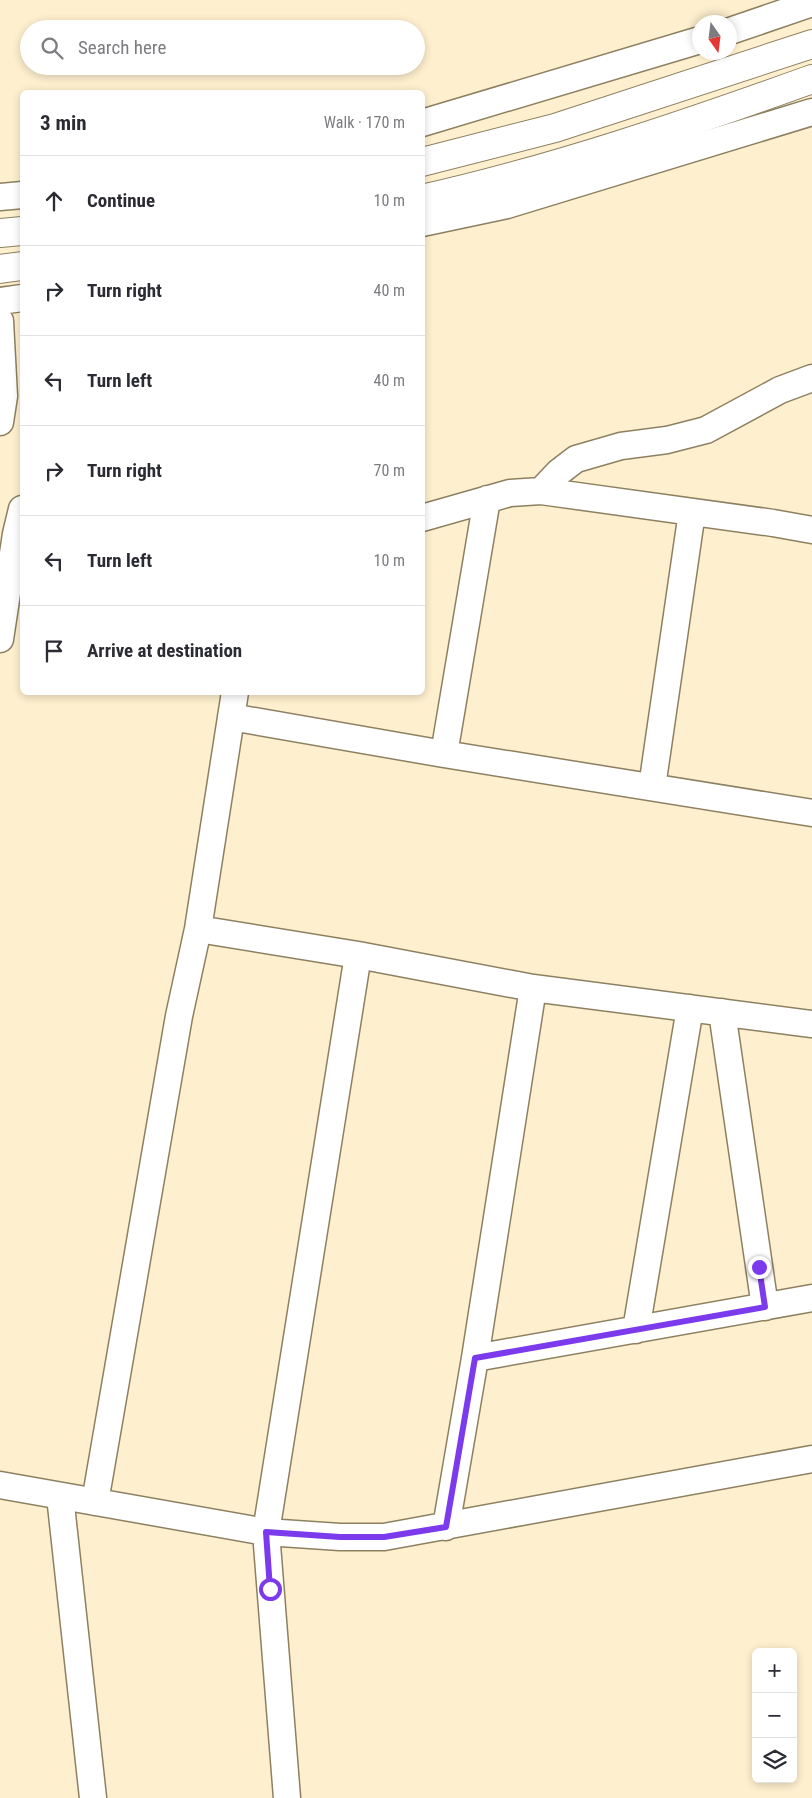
<!DOCTYPE html>
<meta charset="utf-8">
<style>
:root{--surface:#fff;--page:#f2f2f3;--text:#2b2b33;--muted:#7c7c81;--line:#e1e1e2}
body{margin:0;font-family:"Roboto Condensed",sans-serif;background:var(--page);color:var(--text)}
.controls{position:absolute;right:15px;bottom:15px;display:grid;overflow:hidden;border-radius:8px;box-shadow:0 2px 8px #0003}
.controls button{width:45px;height:45px;display:grid;place-items:center;padding:0;border:0;border-bottom:1px solid var(--line);background:var(--surface);color:var(--text);font:25px sans-serif}
.compass{position:absolute;left:692px;top:15px;width:45px;height:45px;border-radius:50%;background:var(--surface);box-shadow:0 2px 8px #0003;rotate:166deg}
.stop{position:absolute;width:15px;height:15px;margin:-11px;border:4px solid #7c3aed;border-radius:50%;background:#fff}
.stop.end{background:#7c3aed;border-color:#fff;box-shadow:0 1px 5px #0008}
.list{margin:0;padding:0;list-style:none}
h2{display:flex;justify-content:space-between;align-items:center;height:65px;margin:0;padding:0 20px;font-size:21px}
h2 small{font-size:16px;font-weight:400;color:var(--muted)}
.list li{display:grid;grid-template-columns:32px 1fr auto;gap:15px;align-items:center;box-sizing:border-box;height:90px;padding:0 20px;border-top:1px solid var(--line)}
.list b{display:block;font-size:19px;white-space:nowrap}
.list em{font-size:16px;font-style:normal;color:var(--muted)}
.icon{flex:none;width:28px;height:28px;fill:none;stroke:currentColor;stroke-width:2;stroke-linecap:round;stroke-linejoin:round}
.map{position:relative;flex:none;width:812px;height:1798px;overflow:hidden}
.search{position:absolute;background:var(--surface);box-shadow:0 2px 8px #0003;left:20px;top:20px;width:405px;height:55px;display:flex;align-items:center;gap:12px;box-sizing:border-box;padding:0 18px;border-radius:28px;color:var(--muted);font-size:19px}
.panel{position:absolute;background:var(--surface);box-shadow:0 2px 8px #0003;left:20px;top:90px;width:405px;height:605px;border-radius:8px}
.map>svg:first-child{display:block}
.lines{fill:none;stroke-linecap:round;stroke-linejoin:round}
.minor-casing{stroke:#8d8061;stroke-width:29}
.trunk-casing{stroke:#8d8061;stroke-width:30}
.minor{stroke:#fff;stroke-width:26}
.trunk{stroke:#fff;stroke-width:28}
.route{stroke:#7c3aed;stroke-width:6}
</style>
<div class="map">
<svg width="812" height="1798" viewBox="0 0 812 1798">
<rect width="100%" height="100%" fill="#feefce"/>
<g class="lines">
<defs>
<path id="minor" d="M730 31 812 3
M422 123 700 40
M0 197 22 195
M422 223 507 205 812 112
M0 301 22 298
M0 321 4 396 0 422
M541 491 559 472 576 459 621 446 667 440 706 430 780 390 812 378
M422 518 510 493 541 491 773 523 812 530
M0 639 16 534 22 509
M231 717 444 754 812 813
M444 754 487 499
M652 787 692 512
M198 929 358 955 533 988 812 1024
M722 1012 765 1307
M636 1330 690 1008
M475 1358 812 1298
M0 1485 266 1532 340 1537H384L812 1459
M60 1496 93 1798
M95 1502 179 1016 198 929 235 692
M446 1527 475 1358 533 988
M287 1798 266 1532 358 955"/>
<path id="trunk" d="M422 162 555 128 812 44
M422 199C555 169 684 125 812 79
M0 233 22 231
M0 269 22 266"/>
</defs>
<use href="#minor" class="minor-casing"/>
<use href="#trunk" class="trunk-casing"/>
<use href="#minor" class="minor"/>
<use href="#trunk" class="trunk"/>
</g>
<g class="lines">
<path class="route" d="M270 1589 266 1532 340 1537H384L446 1527 475 1358 765 1307 759 1267"/>
</g>
</svg>
<div class="controls">
<button>+</button>
<button>−</button>
<button><svg class="icon" aria-label="layers" viewBox="0 0 24 24"><path d="M12 4l9 5-9 5-9-5zM3 14l9 5 9-5"/></svg></button>
</div>
<svg class="compass" viewBox="-18 -18 36 36"><path d="M0-13l5 13h-10z" fill="#e53935"/><path d="M0 13l5-13h-10z" fill="#7c7c81"/></svg>
<div class="stop" style="left:270px;top:1589px"></div>
<div class="stop end" style="left:759px;top:1267px"></div>
<div class="search"><svg class="icon" aria-label="search" viewBox="0 0 24 24"><circle cx="10" cy="10" r="6"/><path d="M15 15l6 6"/></svg>Search here</div>
<section class="panel">
<h2>3 min<small>Walk · 170 m</small></h2>
<ul class="list">
<li><svg class="icon" aria-label="ahead" viewBox="0 0 24 24"><path d="M12 20V5M6 11l6-6 6 6"/></svg><div><b>Continue</b></div><em>10 m</em></li>
<li><svg class="icon" aria-label="right" viewBox="0 0 24 24"><path d="M7 20v-9h11M14 6l5 5-5 5"/></svg><div><b>Turn right</b></div><em>40 m</em></li>
<li><svg class="icon" aria-label="left" viewBox="0 0 24 24"><path d="M17 20v-9H6M10 6l-5 5 5 5"/></svg><div><b>Turn left</b></div><em>40 m</em></li>
<li><svg class="icon" aria-label="right" viewBox="0 0 24 24"><path d="M7 20v-9h11M14 6l5 5-5 5"/></svg><div><b>Turn right</b></div><em>70 m</em></li>
<li><svg class="icon" aria-label="left" viewBox="0 0 24 24"><path d="M17 20v-9H6M10 6l-5 5 5 5"/></svg><div><b>Turn left</b></div><em>10 m</em></li>
<li><svg class="icon" aria-label="arrive" viewBox="0 0 24 24"><path d="M6 21V4h12l-3 4 3 4H6"/></svg><div><b>Arrive at destination</b></div></li>
</ul>
</section>
</div>
